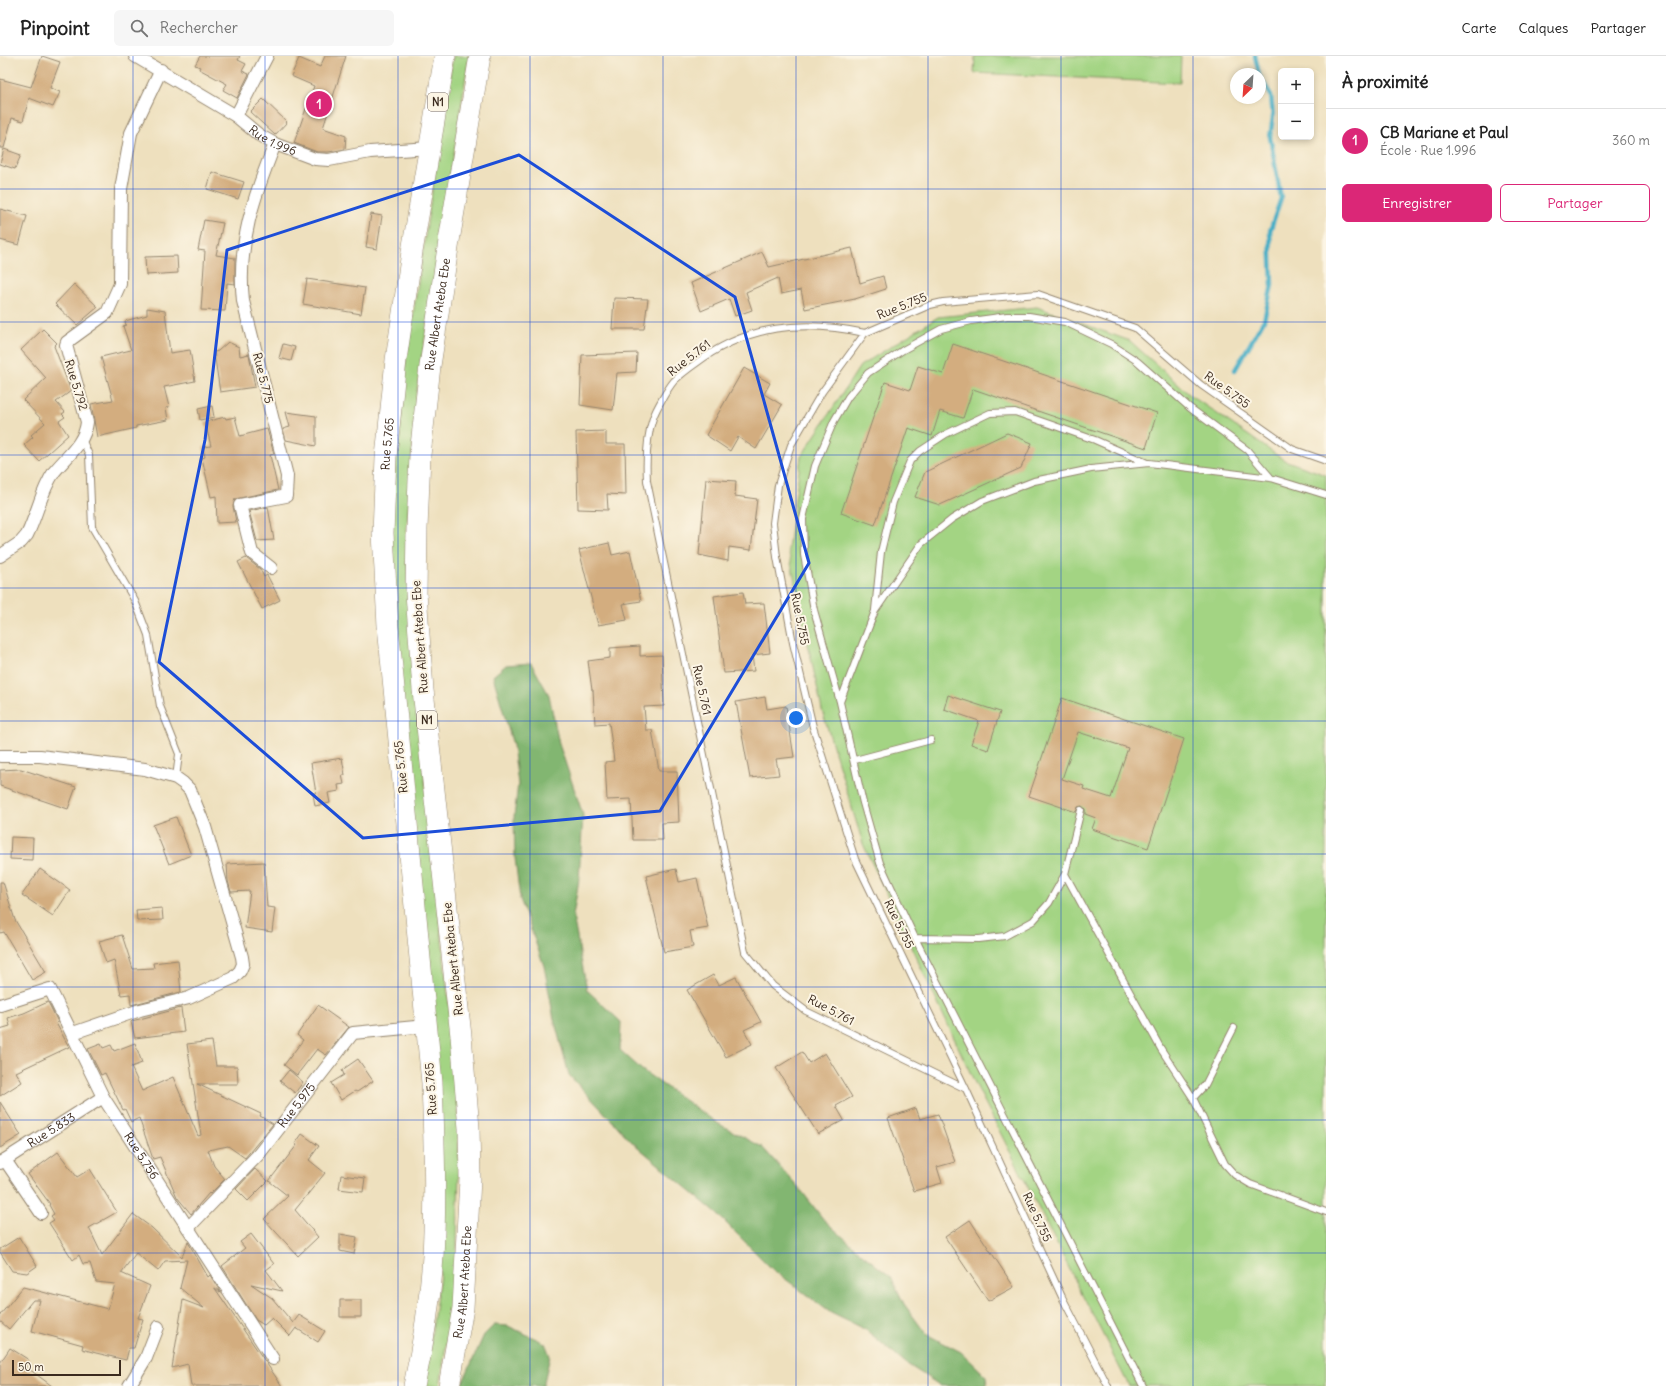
<!DOCTYPE html>
<html lang="fr">
<meta charset="utf-8">
<style>
:root{--surface:#fff;--page:#f6f6f6;--text:#222;--muted:#767676;--line:#e0e0e0;--accent:#db2777}
body{margin:0;font-family:Delius,sans-serif;background:var(--page);color:var(--text)}
.controls{position:absolute;right:12px;top:12px;display:grid;overflow:hidden;border-radius:6px;box-shadow:0 2px 6px #0003}
.controls button{width:36px;height:36px;display:grid;place-items:center;padding:0;border:0;border-bottom:1px solid var(--line);background:var(--surface);color:var(--text);font:20px sans-serif}
.compass{position:absolute;left:1230px;top:12px;width:36px;height:36px;border-radius:50%;background:var(--surface);box-shadow:0 2px 6px #0003;rotate:205deg}
.scale{position:absolute;left:12px;bottom:10px;width:109px;box-sizing:border-box;padding-left:4px;border:2px solid #3b2a1e;border-top:0;font-size:11px;line-height:14px;white-space:nowrap;color:#3b2a1e;-webkit-text-stroke:3px #fcf5e5;paint-order:stroke}
.you{position:absolute;left:796px;top:662px;width:14px;height:14px;margin:-10px;border:3px solid #fff;border-radius:50%;background:#1a73e8;box-shadow:0 0 0 6px #1a73e833}
.badge{display:grid;place-items:center;width:26px;height:26px;border-radius:50%;background:var(--accent);color:#fff;font-size:13px;font-weight:700}
.pin{position:absolute;translate:-50% -50%;border:2px solid #fff;box-shadow:0 1px 4px #0006}
.list{margin:0;padding:0;list-style:none}
h2{display:flex;justify-content:space-between;align-items:center;height:52px;margin:0;padding:0 16px;font-size:17px}
h2 small{font-size:13px;font-weight:400;color:var(--muted)}
.list li{display:grid;grid-template-columns:26px 1fr auto;gap:12px;align-items:center;box-sizing:border-box;height:64px;padding:0 16px;border-top:1px solid var(--line)}
.list b{display:block;font-size:15px;white-space:nowrap}
.list p{margin:0;font-size:13px;white-space:nowrap;color:var(--muted)}
.list em{font-size:13px;font-style:normal;color:var(--muted)}
.actions{display:flex;gap:8px;padding:12px 16px}
.actions a{flex:1;padding:9px 0;border:1px solid var(--accent);border-radius:6px;text-align:center;font-size:14px;color:var(--accent)}
.actions .main{background:var(--accent);color:#fff}
.icon{flex:none;width:22px;height:22px;fill:none;stroke:currentColor;stroke-width:2;stroke-linecap:round;stroke-linejoin:round}
.map{position:relative;flex:none;width:1326px;height:1330px;overflow:hidden}
header{display:flex;align-items:center;gap:24px;box-sizing:border-box;height:56px;padding:0 20px;background:var(--surface);border-bottom:1px solid var(--line)}
header strong{font-size:19px}
nav{display:flex;gap:22px;margin-inline-start:auto;font-size:14px}
.search{width:280px;height:36px;background:var(--page);display:flex;align-items:center;gap:10px;box-sizing:border-box;padding:0 14px;border-radius:6px;color:var(--muted);font-size:15px}
main{display:flex}
aside{flex:1;background:var(--surface)}
.map>svg:first-child{display:block}
.green{fill:#a3d483;stroke:#6f7f50}
.forest{fill:#82b671;stroke:#5e7048}
.lines{fill:none;stroke-linecap:round;stroke-linejoin:round}
.stream{stroke:#46aec6;stroke-width:4.5}
.building{fill:#d3ad7f;fill-rule:evenodd}
.service-casing{stroke:#94856e;stroke-width:8}
.minor-casing{stroke:#94856e;stroke-width:14}
.trunk-casing{stroke:#94856e;stroke-width:22}
.service{stroke:#fff;stroke-width:6}
.minor{stroke:#fff;stroke-width:12}
.trunk{stroke:#fff;stroke-width:21}
.marked{fill:none;stroke:#1d4ed8;stroke-width:3;stroke-linejoin:round}
.grid{fill:none;stroke:#1d4ed8;stroke-width:1;stroke-opacity:0.55}
.labels{text-anchor:middle;stroke-width:4;stroke-linejoin:round;paint-order:stroke}
.shield{fill:#fcf5e5;stroke:#75675a;stroke-width:1}
.shield-label{font-size:11px;font-weight:bold;fill:#3b2a1e}
.street-label{font-size:12px;fill:#3b2a1e;stroke:#fcf5e5}
</style>
<header>
<strong>Pinpoint</strong>
<div class="search"><svg class="icon" aria-label="search" viewBox="0 0 24 24"><circle cx="10" cy="10" r="6"/><path d="M15 15l6 6"/></svg>Rechercher</div>
<nav><a>Carte</a><a>Calques</a><a>Partager</a></nav>
</header>
<main>
<div class="map">
<svg width="1326" height="1330" viewBox="0 0 1326 1330">
<rect width="100%" height="100%" fill="#fcf5e5"/>
<filter id="ink" filterUnits="userSpaceOnUse"><feTurbulence type="fractalNoise" baseFrequency=".025" numOctaves="2"/><feDisplacementMap in="SourceGraphic" scale="8" xChannelSelector="R" yChannelSelector="G"/><feConvolveMatrix kernelMatrix="1 2 1 2 8 2 1 2 1" color-interpolation-filters="sRGB"/></filter>
<filter id="wash" filterUnits="userSpaceOnUse"><feTurbulence type="fractalNoise" baseFrequency=".012" numOctaves="4" result="noise"/><feDisplacementMap in="SourceGraphic" scale="16" xChannelSelector="R" yChannelSelector="G"/><feGaussianBlur stdDeviation="0.9" result="paint"/><feColorMatrix in="noise" values="0 0 0 0 0 0 0 0 0 0 0 0 0 0 0 0 0 1.4 0 .05"/><feComposite in="paint" operator="in"/></filter>
<g filter="url(#wash)">
<rect width="100%" height="100%" fill="#eee0be"/>
<path class="green" d="M453 0H469L416 340 406 485 412 605 458 1033 459 1113 456 1219 440 1330H424L440 1219 390 483 401 337Z
M975 0H1181L1180 27 974 17Z
M1037 251 1130 285 1190 339 1284 404 1326 419V1330H1129L976 1029 863 788 822 654 788 493 801 401 860 310 938 261Z"/>
<path class="forest" d="M531 607 549 639 559 688 583 759 579 823 573 860 587 934 621 966 620 994 642 1014 717 1067 762 1091 800 1133 824 1164 862 1198 891 1221 904 1248 926 1278 961 1296 986 1320 987 1330H941L907 1308 866 1274 831 1257 772 1213 716 1157 632 1086 569 1019 554 963 544 910 520 843 515 802 514 761 518 728 513 689 493 620 506 609Z
M494 1269 508 1270 545 1287 550 1300 543 1330H461L484 1279Z"/>
<g class="lines">
<path class="stream" d="M1255 0 1259 18
M1235 314 1264 264 1272 229 1270 175 1281 142 1270 81 1273 61 1271 39 1260 21"/>
</g>
<g id="blocks">
<path class="building" d="M42 0 60 6 50 32 60 36 53 51 29 42 23 65 12 62 4 92H0V23L31 31Z
M200 0H240L238 4 246 8 242 15 249 18 237 42 223 34 227 28 199 13 200 11 195 9Z
M325 0H346L323 72 346 80 345 93 329 96H317L294 87 314 30 291 20 299 2 320 11Z
M263 43 287 66 275 79 250 56Z
M4 93 21 99 15 113 0 108Z
M212 116 244 126 238 143 207 133Z
M0 153 27 160 19 189 0 184Z
M371 158 382 160 377 193 366 191Z
M204 164 223 167 216 199 235 202V228L227 227 225 255 201 254 205 195 198 194Z
M852 192 860 227 883 220 886 233 855 243 805 253 801 234 781 238 778 222 746 236 752 254 735 260 729 243 701 255 691 227 762 196 769 211Z
M177 200 178 217 146 219 145 201Z
M307 223 365 232 361 258 303 248Z
M74 228 98 251 77 269 55 248Z
M614 242 648 243 644 273H612Z
M147 252 165 255 170 297 190 294 195 325 164 331 169 351 166 352 168 364 136 370V372L97 381 91 348 113 344 101 301 131 294 123 270 126 269 125 265 147 259Z
M43 273 57 287 54 290 71 335 56 346 65 356 62 358 65 361 59 365 68 379 39 405 24 389 33 381 31 379 45 367 23 344 46 322 21 294Z
M228 286 239 291 240 300 249 298 255 331 220 336 214 296 218 295Z
M283 288 295 291 291 305 279 302Z
M953 288 1157 357 1146 392 973 333 963 362 940 355 932 380 908 372 875 469 841 457 885 326 910 334 918 310 943 318Z
M637 297 636 316 617 317 613 354 580 349 582 299Z
M744 312 770 327 764 338 782 349 756 393 738 381 730 395 706 379Z
M212 350 214 361 200 364 198 353Z
M286 356 316 360V390L286 384 283 373 290 371Z
M225 361 226 363 235 361 240 380 267 373 274 398 270 399 278 434 235 443 233 450 236 466 217 467 216 440 211 441 202 402 205 401 203 391 211 390 205 366Z
M606 375V388H625L626 439 607 438 608 454 578 453 576 376Z
M1007 377 1032 387 1021 412 940 449 915 441 925 416Z
M706 423 736 425 735 440 757 443 751 494 729 491 728 505 699 499Z
M268 451 274 484 257 485 249 455Z
M609 487 612 499 630 495 641 545 623 548 627 564 598 569 579 494Z
M246 502 260 513 264 521 267 519 280 544 262 553 238 506Z
M743 536 745 548 764 547 770 597 752 599 754 615 724 617 714 540Z
M640 590V600L662 599 664 650 644 651 646 674H652L659 715H677L679 766 662 767 663 784H633L631 743 607 744 605 706 614 705 609 667 595 668 593 634H592L588 605 610 602V592Z
M948 639 1000 656 988 694 971 688 979 665 944 653Z
M765 641 767 653 786 650 794 701 776 703 779 719 750 722 736 646Z
M1062 642 1184 683 1148 792 1092 773 1096 762 1085 758V753L1082 750 1078 751 1076 756 1029 740ZM1078 676 1128 692 1111 742 1083 733 1084 730 1062 723Z
M342 702 345 719H342L344 728 338 729 339 735 328 737 330 747 315 750 313 737H316L311 707Z
M21 713 76 731 68 753 0 730V714Z
M176 761 191 799 169 808 153 769Z
M11 781 33 782 32 804 10 803Z
M264 806 267 851 275 852 272 876 245 872 250 835 231 836 228 825 227 808Z
M40 813 70 834 53 860 22 839Z
M676 813 679 826 697 822 708 872 690 875 693 891 664 896 646 820Z
M0 826H3L15 864 46 916 32 924 4 876 0 877Z
M162 852 163 864 137 865 136 854Z
M122 879 133 913 154 912 153 907 178 904 181 936 131 949 130 938 121 939 114 904 106 907 99 885Z
M713 919 719 929 736 921 761 966 744 974 752 988 726 1001 687 934Z
M48 946 58 966 56 967 69 991 16 1016 22 1026 0 1040V973L10 970 8 962 24 957Z
M318 949 349 971 326 999 317 993 297 1019 284 1009 303 984 297 979Z
M181 952 184 976 135 982 131 966 132 965Z
M212 985 216 1010H237L238 1028H197L261 1058 260 1060 273 1068 245 1102 228 1090 208 1094 214 1110 225 1123 210 1138 209 1137 191 1158 177 1141 160 1101 153 1103 139 1062 131 1066 125 1053 123 1054 105 1017 101 1019 88 993 101 988 103 992 111 989 114 995 135 987 142 1007 131 1011 142 1035 173 1021 198 1080 201 1079 187 988Z
M802 996 809 1007 825 997 852 1041 836 1050 844 1064 818 1078 776 1012Z
M358 1003 373 1025 357 1036 355 1035 341 1044 331 1027 344 1019 342 1014Z
M289 1014 303 1026 295 1037 280 1025Z
M0 1046 21 1079 0 1092Z
M916 1052 920 1063 938 1058 955 1106 937 1111 942 1127 914 1135 888 1062Z
M302 1078 319 1090 309 1104 325 1117 295 1154 318 1181 298 1200 264 1163 288 1140 269 1125 297 1089 295 1088Z
M58 1096 77 1121 90 1113 117 1156 89 1172 102 1199 133 1158 152 1172 182 1201 188 1186 208 1221 210 1219 221 1237 214 1231 282 1330H191L188 1308 172 1312 183 1244 204 1252 180 1232 187 1204 165 1205 158 1215 136 1197 121 1217 150 1230 138 1262 143 1263 134 1292H129L126 1304 96 1297 82 1293 83 1289 32 1275 40 1244H33L9 1273 0 1265V1259L23 1231 108 1253 115 1228 96 1226 90 1207 83 1208 79 1199 73 1204 49 1167 54 1164 51 1160 54 1158 49 1149 50 1148 28 1118Z
M255 1113 268 1125 248 1145 236 1133Z
M341 1119 365 1122 363 1136 339 1133Z
M970 1164 1014 1231 988 1245 945 1181Z
M251 1178 274 1208 266 1214 282 1235 251 1228 272 1242 293 1267 299 1259 325 1275 318 1286 296 1272 290 1280 272 1262 264 1269 256 1264 222 1210 245 1192 240 1186Z
M340 1178 357 1181 354 1198 340 1195Z
M19 1181 37 1210 27 1217 12 1215 0 1196V1193Z
M340 1244H361V1261H340Z
M10 1292 29 1304 25 1310 52 1330H0V1307Z"/>
</g>
</g>
<g filter="url(#ink)">
<use href="#blocks" fill-opacity="0" stroke="#94856e" stroke-width="1"/>
<g class="lines">
<defs>
<path id="service" d="M865 277C803 263 746 269 695 308 688 313 680 319 674 325 668 332 656 353 653 362 646 382 646 404 647 425L745 896 773 930 806 955 966 1033
M82 383 89 399 92 471 135 545 148 579 160 650 179 698 176 722
M875 554 881 496 893 446 910 405 920 395 946 378 990 357 1015 356 1095 384 1147 407
M840 646 814 554 804 499 803 463 815 410 834 365 848 341 868 317 903 294 941 273 971 265 1007 260H1029L1065 266 1111 288 1137 305 1190 352 1247 394 1271 422
M855 704 931 684
M1081 754 1065 818 1161 993 1193 1042 1225 1108 1235 1119 1250 1128 1326 1156
M915 882 979 883 1005 880 1033 865 1049 847 1065 818
M1193 1042 1205 1029 1234 972
M1108 1330 1062 1241 966 1033 855 803 813 671 793 587 777 501 773 467 778 429 791 389 822 336 865 277 930 249 943 246 1038 238 1135 272 1201 329 1292 393 1326 405
M1143 1330 915 882 880 807 863 747 840 646 875 555 921 488 952 463 982 445 1034 425 1091 413 1149 407 1271 422 1326 439"/>
<g id="minor">
<path id="s1" d="M135 0 236 60 259 79 275 88 315 103 329 104 370 96 430 92"/>
<path d="M236 60 267 0"/>
<path d="M0 500 21 486 27 479C37 459 41 435 54 416 67 400 85 387 87 366L66 289 67 286 107 257 120 228 121 133 131 77 161 14"/>
<path d="M271 512 252 497 240 449 286 440 287 420 243 245C237 188 254 140 275 88"/>
<path d="M0 700H40L145 713 176 722 183 727 190 734 205 771 242 901 243 908 240 915 233 922 189 942 140 954 73 977"/>
<path id="s2" d="M0 949 50 933 103 1041 273 1303"/>
<path d="M5 1104 41 1157"/>
<path id="s3" d="M0 1107 103 1041"/>
<path id="s4" d="M188 1172 259 1098 353 977 426 970"/>
<path d="M129 1330 146 1302 158 1271"/>
</g>
<g id="trunk">
<path id="s5" d="M414 1330C425 1280 433 1228 434 1176 436 1127 434 1077 432 1027L388 570 383 477 386 401 396 304 412 196 445 0"/>
<path id="s6" d="M449 1330 463 1252 470 1123 469 1072 461 980 423 634 416 537 417 473 420 399 430 310 449 185 480 0"/>
</g>
</defs>
<use href="#service" class="service-casing"/>
<use href="#minor" class="minor-casing"/>
<use href="#trunk" class="trunk-casing"/>
<use href="#service" class="service"/>
<use href="#minor" class="minor"/>
<use href="#trunk" class="trunk"/>
</g>
</g>
<path class="marked" d="M519 99 735 241 809 507 660 755 363 782 159 606 205 384 227 194Z"/>
<path class="grid" d="M133 0V1330M265 0V1330M398 0V1330M530 0V1330M663 0V1330M796 0V1330M928 0V1330M1061 0V1330M1193 0V1330M0 133H1326M0 266H1326M0 399H1326M0 532H1326M0 665H1326M0 798H1326M0 931H1326M0 1064H1326M0 1197H1326"/>
<g class="labels">
<g class="shield">
<rect x="428" y="37" width="20" height="18" rx="3"/>
<rect x="417" y="655" width="20" height="18" rx="3"/>
</g>
<g class="shield-label">
<text x="438" y="50">N1</text>
<text x="427" y="668">N1</text>
</g>
<g class="street-label">
<text dy="4" stroke="none"><textPath href="#s1" startOffset="162">Rue 1.996</textPath></text>
<text transform="translate(902 250) rotate(-22)" y="4">Rue 5.755</text>
<text dy="4" stroke="none"><textPath href="#s6" startOffset="1077">Rue Albert Ateba Ebe</textPath></text>
<text transform="translate(689 302) rotate(-38)" y="4">Rue 5.761</text>
<text transform="translate(263 322) rotate(76)" y="4">Rue 5.775</text>
<text transform="translate(76 329) rotate(73)" y="4">Rue 5.792</text>
<text transform="translate(1227 334) rotate(36)" y="4">Rue 5.755</text>
<text dy="4" stroke="none"><textPath href="#s5" startOffset="946">Rue 5.765</textPath></text>
<text transform="translate(800 563) rotate(79)" y="4">Rue 5.755</text>
<text transform="translate(420 581) rotate(-94)" y="4">Rue Albert Ateba Ebe</text>
<text transform="translate(702 634) rotate(78)" y="4">Rue 5.761</text>
<text transform="translate(401 711) rotate(-96)" y="4">Rue 5.765</text>
<text transform="translate(899 868) rotate(64)" y="4">Rue 5.755</text>
<text transform="translate(453 903) rotate(-96)" y="4">Rue Albert Ateba Ebe</text>
<text transform="translate(831 954) rotate(28)" y="4">Rue 5.761</text>
<text transform="translate(431 1033) rotate(-94)" y="4">Rue 5.765</text>
<text dy="4" stroke="none"><textPath href="#s4" startOffset="164">Rue 5.975</textPath></text>
<text dy="4" stroke="none"><textPath href="#s3" startOffset="61">Rue 5.833</textPath></text>
<text dy="4" stroke="none"><textPath href="#s2" startOffset="243">Rue 5.756</textPath></text>
<text transform="translate(1037 1161) rotate(65)" y="4">Rue 5.755</text>
<text dy="4" stroke="none"><textPath href="#s6" startOffset="105">Rue Albert Ateba Ebe</textPath></text>
</g>
</g>
</svg>
<div class="controls">
<button>+</button>
<button>−</button>
</div>
<svg class="compass" viewBox="-18 -18 36 36"><path d="M0-13l5 13h-10z" fill="#e53935"/><path d="M0 13l5-13h-10z" fill="#767676"/></svg>
<div class="scale">50 m</div>
<div class="you"></div>
<div class="pin badge" style="left:319px;top:48px">1</div>
</div>
<aside>
<h2>À proximité<small></small></h2>
<ul class="list">
<li><span class="badge">1</span><div><b>CB Mariane et Paul</b><p>École · Rue 1.996</p></div><em>360 m</em></li>
</ul>
<div class="actions"><a class="main">Enregistrer</a><a>Partager</a></div>
</aside>
</main>
